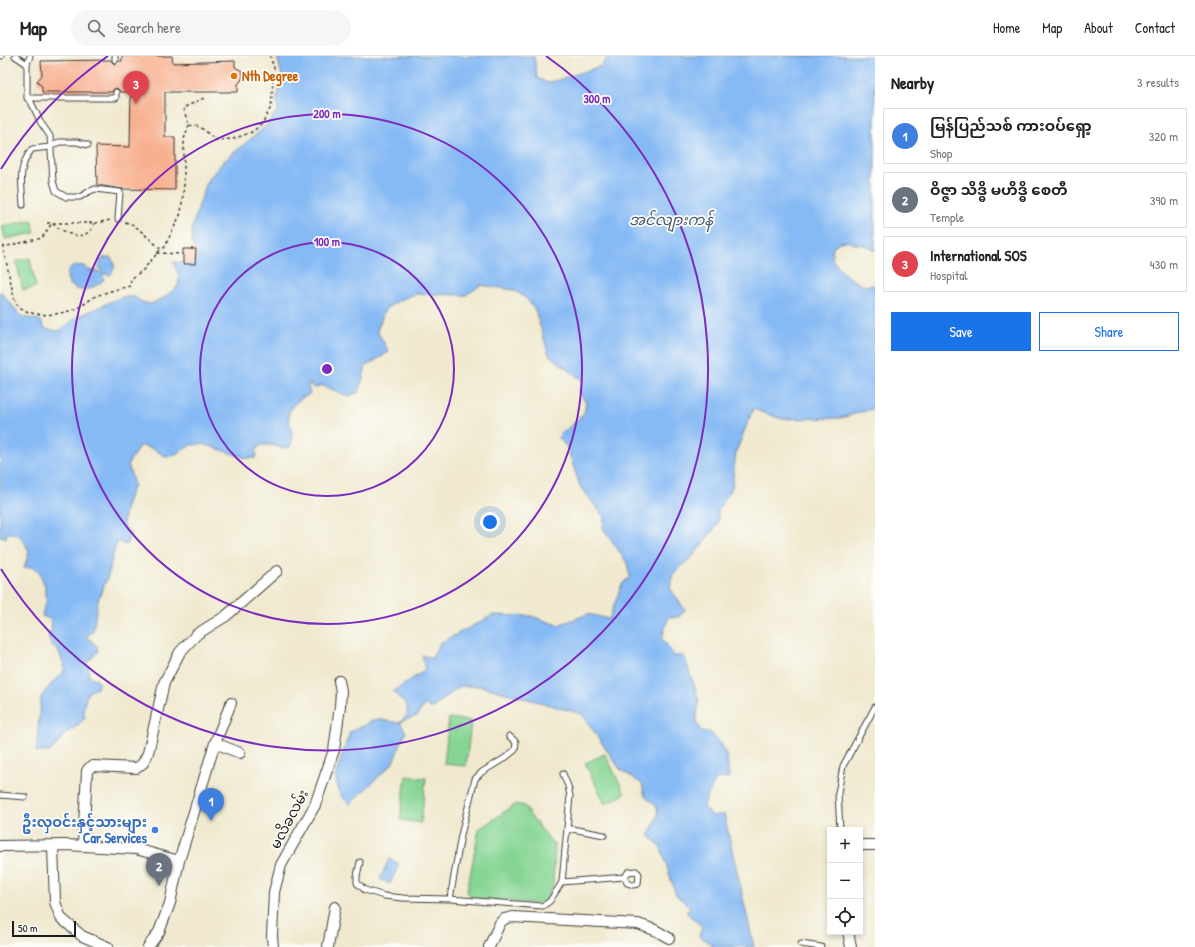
<!DOCTYPE html>
<meta charset="utf-8">
<style>
:root{--surface:#fff;--page:#f6f6f6;--text:#222;--muted:#767676;--line:#e0e0e0;--accent:#1a73e8}
body{margin:0;font-family:"Patrick Hand","Noto Sans Myanmar",sans-serif;background:var(--page);color:var(--text)}
.controls{position:absolute;right:12px;bottom:12px;display:grid;overflow:hidden;border-radius:0px;box-shadow:0 2px 6px #0003}
.controls button{width:36px;height:36px;display:grid;place-items:center;padding:0;border:0;border-bottom:1px solid var(--line);background:var(--surface);color:var(--text);font:20px sans-serif}
.scale{position:absolute;left:12px;bottom:10px;width:64px;box-sizing:border-box;padding-left:4px;border:2px solid #1c1c1c;border-top:0;font-size:11px;line-height:14px;white-space:nowrap;color:#1c1c1c;-webkit-text-stroke:3px #fdfcf7;paint-order:stroke}
.you{position:absolute;left:490px;top:466px;width:14px;height:14px;margin:-10px;border:3px solid #fff;border-radius:50%;background:#1a73e8;box-shadow:0 0 0 6px #1a73e833}
.badge{display:grid;place-items:center;width:26px;height:26px;border-radius:50%;background:var(--accent);color:#fff;font-size:13px;font-weight:700}
.pin{position:absolute;translate:-50% -33px;filter:drop-shadow(0 1px 2px #0008)}
.pin::after{content:'';position:absolute;top:21px;width:14px;height:12px;background:inherit;clip-path:polygon(0 0,100% 0,50% 100%)}
.list{margin:0;padding:0;list-style:none}
h2{display:flex;justify-content:space-between;align-items:center;height:52px;margin:0;padding:0 16px;font-size:17px}
h2 small{font-size:13px;font-weight:400;color:var(--muted)}
.list li{display:grid;grid-template-columns:26px 1fr auto;gap:12px;align-items:center;box-sizing:border-box;height:56px;margin:0 8px 8px;padding:0 8px;border:1px solid var(--line);border-radius:0px}
.list b{display:block;font-size:15px;white-space:nowrap}
.list p{margin:0;font-size:13px;white-space:nowrap;color:var(--muted)}
.list em{font-size:13px;font-style:normal;color:var(--muted)}
.actions{display:flex;gap:8px;padding:12px 16px}
.actions a{flex:1;padding:9px 0;border:1px solid var(--accent);border-radius:0px;text-align:center;font-size:14px;color:var(--accent)}
.actions .main{background:var(--accent);color:#fff}
.icon{flex:none;width:22px;height:22px;fill:none;stroke:currentColor;stroke-width:2;stroke-linecap:round;stroke-linejoin:round}
.map{position:relative;flex:none;width:875px;height:891px;overflow:hidden}
header{display:flex;align-items:center;gap:24px;box-sizing:border-box;height:56px;padding:0 20px;background:var(--surface);border-bottom:1px solid var(--line)}
header strong{font-size:19px}
nav{display:flex;gap:22px;margin-inline-start:auto;font-size:14px}
.search{width:280px;height:36px;background:var(--page);display:flex;align-items:center;gap:10px;box-sizing:border-box;padding:0 14px;border-radius:22px;color:var(--muted);font-size:15px}
main{display:flex}
aside{flex:1;background:var(--surface)}
.map>svg:first-child{display:block}
.green{fill:#86d594;stroke:#517858}
.water{fill:#86baf4;stroke:#516b88}
.building{fill:#f8b190}
.lines{fill:none;stroke-linecap:round;stroke-linejoin:round}
.lane-casing{stroke:#3c3b37;stroke-width:7}
.street-casing{stroke:#3c3b37;stroke-width:12}
.path{stroke:#3c3b37;stroke-width:1.5;stroke-dasharray:3 3;stroke-linecap:butt}
.lane{stroke:#fff;stroke-width:5}
.street{stroke:#fff;stroke-width:10}
.ring{fill:none;stroke:#7b2cbf;stroke-width:2}
.food-dot{fill:#e8710a;stroke:#fdfcf7;stroke-width:1.5}
.shop-dot{fill:#3f7fe0;stroke:#fdfcf7;stroke-width:1.5}
.labels{text-anchor:middle;stroke-width:3.5;stroke-linejoin:round;paint-order:stroke}
.food-label{font-size:14px;font-weight:bold;fill:#c56008;stroke:#fdfcf7;text-anchor:start}
.street-label{font-size:14px;fill:#1c1c1c;stroke:#fdfcf7}
.shop-label{font-size:14px;font-weight:bold;fill:#366cbe;stroke:#fdfcf7;text-anchor:end}
.water-label{font-size:15px;font-style:italic;fill:#465b72;stroke:#fdfcf7}
.centre{fill:#7b2cbf;stroke:#fdfcf7;stroke-width:2}
.ring-label{font-size:12px;text-anchor:middle;font-weight:bold;fill:#7b2cbf;stroke:#fdfcf7;stroke-width:3.5;stroke-linejoin:round;paint-order:stroke}
</style>
<header>
<strong>Map</strong>
<div class="search"><svg class="icon" aria-label="search" viewBox="0 0 24 24"><circle cx="10" cy="10" r="6"/><path d="M15 15l6 6"/></svg>Search here</div>
<nav><a>Home</a><a>Map</a><a>About</a><a>Contact</a></nav>
</header>
<main>
<div class="map">
<svg width="875" height="891" viewBox="0 0 875 891">
<rect width="100%" height="100%" fill="#fdfcf7"/>
<filter id="ink" filterUnits="userSpaceOnUse"><feTurbulence type="fractalNoise" baseFrequency=".025" numOctaves="2"/><feDisplacementMap in="SourceGraphic" scale="8" xChannelSelector="R" yChannelSelector="G"/><feConvolveMatrix kernelMatrix="1 2 1 2 8 2 1 2 1" color-interpolation-filters="sRGB"/></filter>
<filter id="wash" filterUnits="userSpaceOnUse"><feTurbulence type="fractalNoise" baseFrequency=".012" numOctaves="4" result="noise"/><feDisplacementMap in="SourceGraphic" scale="16" xChannelSelector="R" yChannelSelector="G"/><feGaussianBlur stdDeviation="0.9" result="paint"/><feColorMatrix in="noise" values="0 0 0 0 0 0 0 0 0 0 0 0 0 0 0 0 0 1.4 0 .05"/><feComposite in="paint" operator="in"/></filter>
<g filter="url(#wash)">
<rect width="100%" height="100%" fill="#f0e9cf"/>
<path class="green" d="M32 164 35 177 5 183 2 170Z
M30 202 36 231 23 234 16 205Z
M449 662 471 665 466 710 444 708Z
M605 698 625 738 605 748 585 707Z
M406 720 426 722 421 767 400 764Z
M516 748 525 750 529 758 555 790 553 829 546 845 539 848 471 842 467 835 479 773Z"/>
<path class="water" d="M277 0H534L537 22 548 27 583 16 601 10 609 0H875V195L865 189 855 188 847 185 839 186 834 190 832 196V203L839 212 847 220 863 230 875 229V352L841 362 782 363 753 353 736 396 732 431 718 454V468L693 500 673 518 670 532 685 554 679 561H669L662 582 674 600H684L699 644 696 666 702 676H710L721 687 727 702 729 722 716 723 703 750 713 760 724 758 754 891H711L712 888 699 880 702 871 686 856 691 852 676 839 661 792 649 779 658 759 657 751 645 740 642 728 620 713 582 658 481 630H460L431 653 425 648 417 660 400 666 406 676 392 708 350 748 340 739 335 720 350 676 376 663 399 667 407 659V650L393 636 425 614 422 599 432 602 440 587 493 559 531 560 558 569 588 558 609 563 622 528 630 521 627 507 603 472 604 461 580 430 567 391 558 381 584 358 586 347 579 336 583 325 549 299 535 254 526 242 513 234 481 229 466 239 415 238 400 244 385 253 377 275 389 296 366 310 359 336 348 340 321 329 316 332 312 331 309 327 308 331 310 338C306 341 302 341 299 344 280 359 293 365 292 382 292 385 291 388 290 391L282 392 272 389H261L255 395 257 398 255 402H246L203 388 191 389 178 397 167 401 153 393 140 389 128 408 134 429C128 443 124 454 123 469L131 478 126 489 118 485 113 498 108 520 98 544 93 576 86 580 97 590 98 595 91 603 87 606 89 614 88 620 95 623 99 626 97 632 88 636 83 653 85 662 76 671 66 677 50 696H36L41 641 51 628 64 616V608L57 593 50 587 48 577 52 574 51 565 48 562 42 560 44 551 47 545 45 539V530L39 515 31 511 24 512 29 496C24 484 21 476 7 477L6 482 0 480V235L22 261 40 264 45 273 59 275 77 261 121 241H135L141 246 151 248 165 241 178 230 179 220 173 206 195 207V194L192 187V171L207 125 223 106 266 70 278 54 277 42 282 20Z
M110 201C117 208 115 212 110 219L104 218 102 219 104 223C101 228 96 229 91 232 66 243 56 205 84 210 91 218 93 213 100 216L102 215 99 211 101 204 103 202Z
M389 803 399 808 390 828 380 823Z"/>
<g id="blocks">
<path class="building" d="M122 0H172L173 7 235 5V11L242 15 243 20 241 25 238 28V36H165V81H175V134L122 133 97 129 96 90 130 91 131 36H120L118 33 116 32 113 34 112 36H42V30L39 28 37 25 42 19 41 5 111 4 113 7 115 8 119 5H122Z
M183 193H196L195 208H183Z"/>
</g>
</g>
<g filter="url(#ink)">
<use href="#blocks" fill-opacity="0" stroke="#3c3b37" stroke-width="1"/>
<g class="lines">
<defs>
<path id="lane" d="M0 0H1
M15 0 27 8
M30 0 27 8V42L31 46 41 67 50 80 53 125 56 135 66 141H80L88 136 95 133 120 136 118 163
M115 0V4
M27 42H116V36
M23 149C22 127 17 112 32 93L50 91 59 86H77L88 89
M0 739 25 741
M567 772 604 779
M840 774 838 737 843 710 875 651
M360 806 357 820V827L365 834 384 840 403 842 450 843 543 850 550 845 562 826 570 740 568 730 563 718
M636 815 639 818 638 828 633 829 627 827 625 821 628 816Z
M562 826 625 821
M450 843 461 779 475 723 482 716 505 702 515 694 516 686 509 680
M801 888 821 891"/>
<path id="street" d="M215 687 240 697
M83 789 87 715 89 712 93 710 137 712 143 707 148 697 164 627 180 596 197 578 226 560 277 515
M860 789H875
M0 790 66 789 136 793 179 805 215 687 231 647
M53 790 55 846 61 862 82 880 108 891
M848 876 851 891
M148 891 159 876 170 847 179 805
M273 891 272 880 274 836 281 809 315 749 334 694 340 650 341 635 339 625
M328 891 335 851
M489 891 500 867 504 863 512 861 638 868 655 874 669 882"/>
</defs>
<use href="#lane" class="lane-casing"/>
<use href="#street" class="street-casing"/>
<path class="path" d="M204 42 183 52 189 69 200 71 216 84 233 83 252 76 262 68 271 51 274 12 270 0
M125 166 134 169 161 193 164 192 181 157 184 129V83L189 69
M47 167H95L111 164
M95 167C93 169 92 173 90 175 78 186 62 175 52 167L42 182 3 191 15 246C28 264 61 260 79 251 84 249 89 244 94 241 105 236 118 233 130 230L131 223 143 214 161 193
M192 194V191
M157 197 183 198"/>
<use href="#lane" class="lane"/>
<use href="#street" class="street"/>
</g>
</g>
<g class="ring">
<circle cx="327" cy="313" r="127"/>
<circle cx="327" cy="313" r="255"/>
<path d="M1 113A382 382 0 0 1 108 0M546 0A382 382 0 1 1 1 513"/>
</g>
<circle class="food-dot" cx="234" cy="20" r="4"/>
<circle class="shop-dot" cx="155" cy="774" r="4"/>
<g class="labels">
<g class="food-label">
<text x="242" y="25">Nth Degree</text>
</g>
<g class="street-label">
<text transform="translate(289 763) rotate(-62)" y="5">မလိခလမ်း</text>
</g>
<g class="shop-label">
<text x="147" y="771">ဦးလှဝင်းနှင့်သားများ<tspan x="147" dy="16">Car Services</tspan></text>
</g>
<g class="water-label">
<text x="671" y="169">အင်လျားကန်</text>
</g>
</g>
<circle cx="327" cy="313" r="6" class="centre"/>
<g class="ring-label">
<text x="597" y="47">300 m</text>
<text x="327" y="62">200 m</text>
<text x="327" y="190">100 m</text>
</g>
</svg>
<div class="controls">
<button>+</button>
<button>−</button>
<button><svg class="icon" aria-label="locate" viewBox="0 0 24 24"><circle cx="12" cy="12" r="6"/><path d="M12 2v4M12 18v4M2 12h4M18 12h4"/></svg></button>
</div>
<div class="scale">50 m</div>
<div class="you"></div>
<div class="pin badge" style="left:211px;top:765px;background:#3f7fe0">1</div>
<div class="pin badge" style="left:159px;top:830px;background:#6b7280">2</div>
<div class="pin badge" style="left:136px;top:48px;background:#e0444e">3</div>
</div>
<aside>
<h2>Nearby<small>3 results</small></h2>
<ul class="list">
<li><span class="badge" style="background:#3f7fe0">1</span><div><b>မြန်ပြည်သစ် ကားဝပ်ရှော့</b><p>Shop</p></div><em>320 m</em></li>
<li><span class="badge" style="background:#6b7280">2</span><div><b>ဝိဇ္ဇာ သိဒ္ဓိ မဟိဒ္ဓိ စေတီ</b><p>Temple</p></div><em>390 m</em></li>
<li><span class="badge" style="background:#e0444e">3</span><div><b>International SOS</b><p>Hospital</p></div><em>430 m</em></li>
</ul>
<div class="actions"><a class="main">Save</a><a>Share</a></div>
</aside>
</main>
